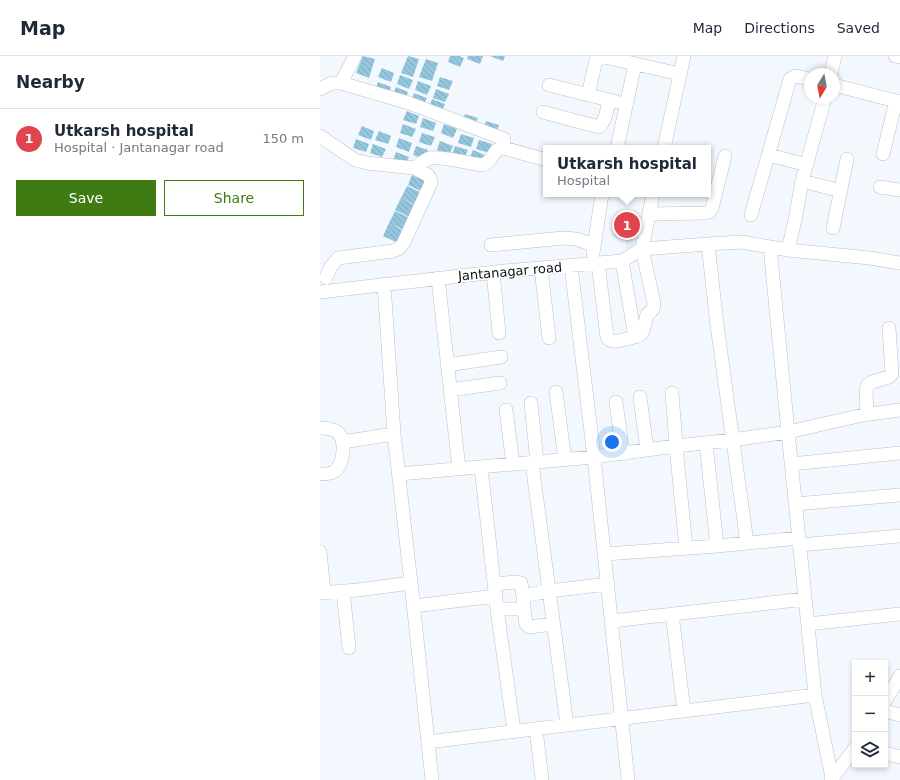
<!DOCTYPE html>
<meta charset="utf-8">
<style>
:root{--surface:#fff;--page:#f2f2f3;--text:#1f2937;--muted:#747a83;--line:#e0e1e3;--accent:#3f7a12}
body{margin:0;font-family:"DejaVu Sans",sans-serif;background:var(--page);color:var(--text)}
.controls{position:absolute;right:12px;bottom:12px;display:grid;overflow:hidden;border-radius:0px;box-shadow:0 2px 6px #0003}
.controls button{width:36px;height:36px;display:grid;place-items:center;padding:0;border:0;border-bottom:1px solid var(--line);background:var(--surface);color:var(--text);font:20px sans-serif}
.compass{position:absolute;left:484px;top:12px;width:36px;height:36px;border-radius:50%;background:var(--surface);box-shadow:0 2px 6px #0003;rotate:190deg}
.you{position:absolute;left:292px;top:386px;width:14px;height:14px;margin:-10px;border:3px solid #fff;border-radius:50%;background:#1a73e8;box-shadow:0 0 0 6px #1a73e833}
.badge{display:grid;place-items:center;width:26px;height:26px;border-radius:50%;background:var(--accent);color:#fff;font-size:13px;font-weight:700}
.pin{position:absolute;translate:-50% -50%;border:2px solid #fff;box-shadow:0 1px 4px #0006}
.popup{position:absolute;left:223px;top:89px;width:168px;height:52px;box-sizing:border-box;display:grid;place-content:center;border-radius:0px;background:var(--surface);filter:drop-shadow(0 1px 3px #0005);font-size:13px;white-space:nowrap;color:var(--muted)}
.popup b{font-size:15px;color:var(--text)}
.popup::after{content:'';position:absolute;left:50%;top:100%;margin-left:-8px;border:8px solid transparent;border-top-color:var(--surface)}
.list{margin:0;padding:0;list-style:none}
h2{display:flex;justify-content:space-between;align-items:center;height:52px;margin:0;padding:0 16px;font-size:17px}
h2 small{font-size:13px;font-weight:400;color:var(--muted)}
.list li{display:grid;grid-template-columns:26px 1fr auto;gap:12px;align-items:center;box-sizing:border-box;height:60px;padding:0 16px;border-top:1px solid var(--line)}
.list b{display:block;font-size:15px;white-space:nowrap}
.list p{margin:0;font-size:13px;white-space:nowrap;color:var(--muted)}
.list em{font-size:13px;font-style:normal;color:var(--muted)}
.actions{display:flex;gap:8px;padding:12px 16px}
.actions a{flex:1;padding:9px 0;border:1px solid var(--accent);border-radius:0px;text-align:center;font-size:14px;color:var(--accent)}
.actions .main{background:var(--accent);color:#fff}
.icon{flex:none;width:22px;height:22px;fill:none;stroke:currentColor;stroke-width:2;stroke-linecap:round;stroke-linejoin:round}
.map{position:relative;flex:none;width:580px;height:724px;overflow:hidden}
header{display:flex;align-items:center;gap:24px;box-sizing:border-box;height:56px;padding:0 20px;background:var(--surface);border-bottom:1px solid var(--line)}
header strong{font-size:19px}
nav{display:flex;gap:22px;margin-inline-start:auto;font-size:14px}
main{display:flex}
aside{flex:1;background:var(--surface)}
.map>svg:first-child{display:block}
.built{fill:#e4effb}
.building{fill:url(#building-back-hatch)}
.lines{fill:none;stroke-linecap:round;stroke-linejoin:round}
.minor-casing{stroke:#bcc1c6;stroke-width:14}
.minor{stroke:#fff;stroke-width:13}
.labels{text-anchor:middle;stroke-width:3;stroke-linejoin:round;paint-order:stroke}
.street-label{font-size:13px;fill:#111315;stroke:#fff}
</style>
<header>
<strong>Map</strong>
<nav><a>Map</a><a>Directions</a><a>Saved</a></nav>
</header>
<main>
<aside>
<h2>Nearby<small></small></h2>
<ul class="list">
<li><span class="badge" style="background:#e0444e">1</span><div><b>Utkarsh hospital</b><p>Hospital · Jantanagar road</p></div><em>150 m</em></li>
</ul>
<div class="actions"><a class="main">Save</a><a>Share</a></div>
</aside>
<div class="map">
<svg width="580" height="724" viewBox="0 0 580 724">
<defs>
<pattern id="building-back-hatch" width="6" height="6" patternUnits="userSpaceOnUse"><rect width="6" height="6" fill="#94c6dd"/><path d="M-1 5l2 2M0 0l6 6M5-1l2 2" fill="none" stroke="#7fa9bd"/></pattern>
</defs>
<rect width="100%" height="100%" fill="#f2f8fd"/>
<path class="built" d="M298 155 320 159 315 193 305 192 307 183 294 181Z"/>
<path class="building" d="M43 0 55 3 49 22 36 17Z
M88 0 99 3 93 21 81 17Z
M130 0H139L144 2 140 11 128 6Z
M148 0H163L160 8 147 3Z
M170 0H185L183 5Z
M106 3 118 7 112 25 99 21Z
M62 12 74 17 71 26 58 21Z
M80 19 93 24 89 33 77 28Z
M120 21 133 25 129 34 117 30Z
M98 25 111 30 107 39 95 34Z
M58 26 71 31 68 39 55 35Z
M76 31 88 36 85 44 72 40Z
M116 33 129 38 125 46 113 42Z
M94 37 107 42 103 50 91 46Z
M112 43 125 48 121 57 109 52Z
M87 55 99 60 96 68 83 64Z
M145 58 158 62 154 71 142 67Z
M103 62 116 67 113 75 100 71Z
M166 65 179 69 176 78 163 74Z
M83 68 96 73 92 81 80 77Z
M124 68 137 73 133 82 121 77Z
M42 70 54 75 51 84 38 79Z
M59 75 71 80 68 88 55 84Z
M102 77 115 81 111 90 99 86Z
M141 78 154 82 151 91 138 87Z
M79 82 92 87 89 96 76 91Z
M36 83 49 88 46 96 33 92Z
M159 84 172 88 169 97 156 93Z
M120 85 133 90 129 99 117 94Z
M53 88 66 93 62 101 50 97Z
M96 90 108 94 105 103 93 99Z
M135 90 148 94 144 103 132 99Z
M153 94 165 99 162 107 149 103Z
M76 96 89 101 86 109 73 105Z
M92 119 107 126 103 136 88 129Z
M87 130 102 137 96 149 81 142Z
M81 142 96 150 90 161 75 154Z
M75 155 90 162 84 174 69 167Z
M69 167 84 175 78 187 63 180Z"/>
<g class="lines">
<defs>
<path id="minor" d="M280 0 360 18
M575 0 580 1
M511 18 515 0
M21 27 89 47 184 83V92
M229 29 297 46
M514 29 580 46
M0 33 12 27H21L35 0
M268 39 277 0
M223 56 279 71C286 65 287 53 289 45
M0 80 35 104 47 107 94 112 108 119 110 122 111 127 83 188 78 193 73 195 18 202 10 212 6 222
M297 92 315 8
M344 92 364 0
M563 98 576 45
M449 99 487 109
M94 112C99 109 104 104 110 102 121 100 149 107 161 109 175 106 171 92 184 92L226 104
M482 125 521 135
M560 131 580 134
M330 158 385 157 389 156 392 152 405 100
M431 159 470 23 476 20 490 23
M513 172 527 103
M388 188 397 269 427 487
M171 189 243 182 256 183 274 189
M468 194 475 164 482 125 505 42
M273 197 282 138
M302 205 315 281
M278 207 287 281C289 283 289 284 292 285 297 286 317 281 321 278 325 274 325 264 327 259 332 253 333 257 334 247L322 193 388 188 421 186 468 194 550 202 580 207
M251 210 274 401 308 724
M221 212 229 282
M173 216 179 277
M118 222 139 413
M64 228 74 378 91 527 112 724
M0 236 184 215 302 205 322 193 333 138
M127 309 181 301
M130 334 180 327
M236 336 245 404
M352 337 356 390 366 492
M320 341 327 394
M296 346 303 398
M211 347 217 406
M186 354 193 408
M547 358 546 334 548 329 552 326 569 321 572 318 569 272
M0 372C7 372 16 373 20 379 26 387 23 409 15 415 12 418 5 418 0 418
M22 386 74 378
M386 387 397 490
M212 407 247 669
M471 408 580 397
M161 411 177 553 194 675
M79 418 274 401 356 390 412 384 468 376 450 191
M475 448 580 439
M480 489 580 480
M0 496 4 537
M285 498 397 490 479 482
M175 528 196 526 201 527 203 540
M23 535 29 592
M0 537 38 534 91 527
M94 550 176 540
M177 553H204L203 540 229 535 288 528
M204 553 206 568 209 571 233 568
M352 558 364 655
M292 565 485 543
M488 568 580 558
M495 639 468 376 543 359 580 354
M565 645 580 620
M565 655 580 659
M216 673 222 724
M108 686 495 639 512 722
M565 697 580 701
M511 724 535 692"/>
</defs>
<use href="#minor" class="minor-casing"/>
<use href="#minor" class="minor"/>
</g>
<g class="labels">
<g class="street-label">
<text transform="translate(190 215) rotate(-5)" y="5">Jantanagar road</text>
</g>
</g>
</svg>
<div class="controls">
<button>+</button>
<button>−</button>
<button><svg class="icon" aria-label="layers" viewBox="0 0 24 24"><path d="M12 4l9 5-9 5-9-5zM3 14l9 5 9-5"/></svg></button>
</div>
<svg class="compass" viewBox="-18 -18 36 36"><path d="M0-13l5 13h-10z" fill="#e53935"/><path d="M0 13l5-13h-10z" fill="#747a83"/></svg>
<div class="you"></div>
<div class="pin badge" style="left:307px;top:169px;background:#e0444e">1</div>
<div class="popup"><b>Utkarsh hospital</b>Hospital</div>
</div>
</main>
